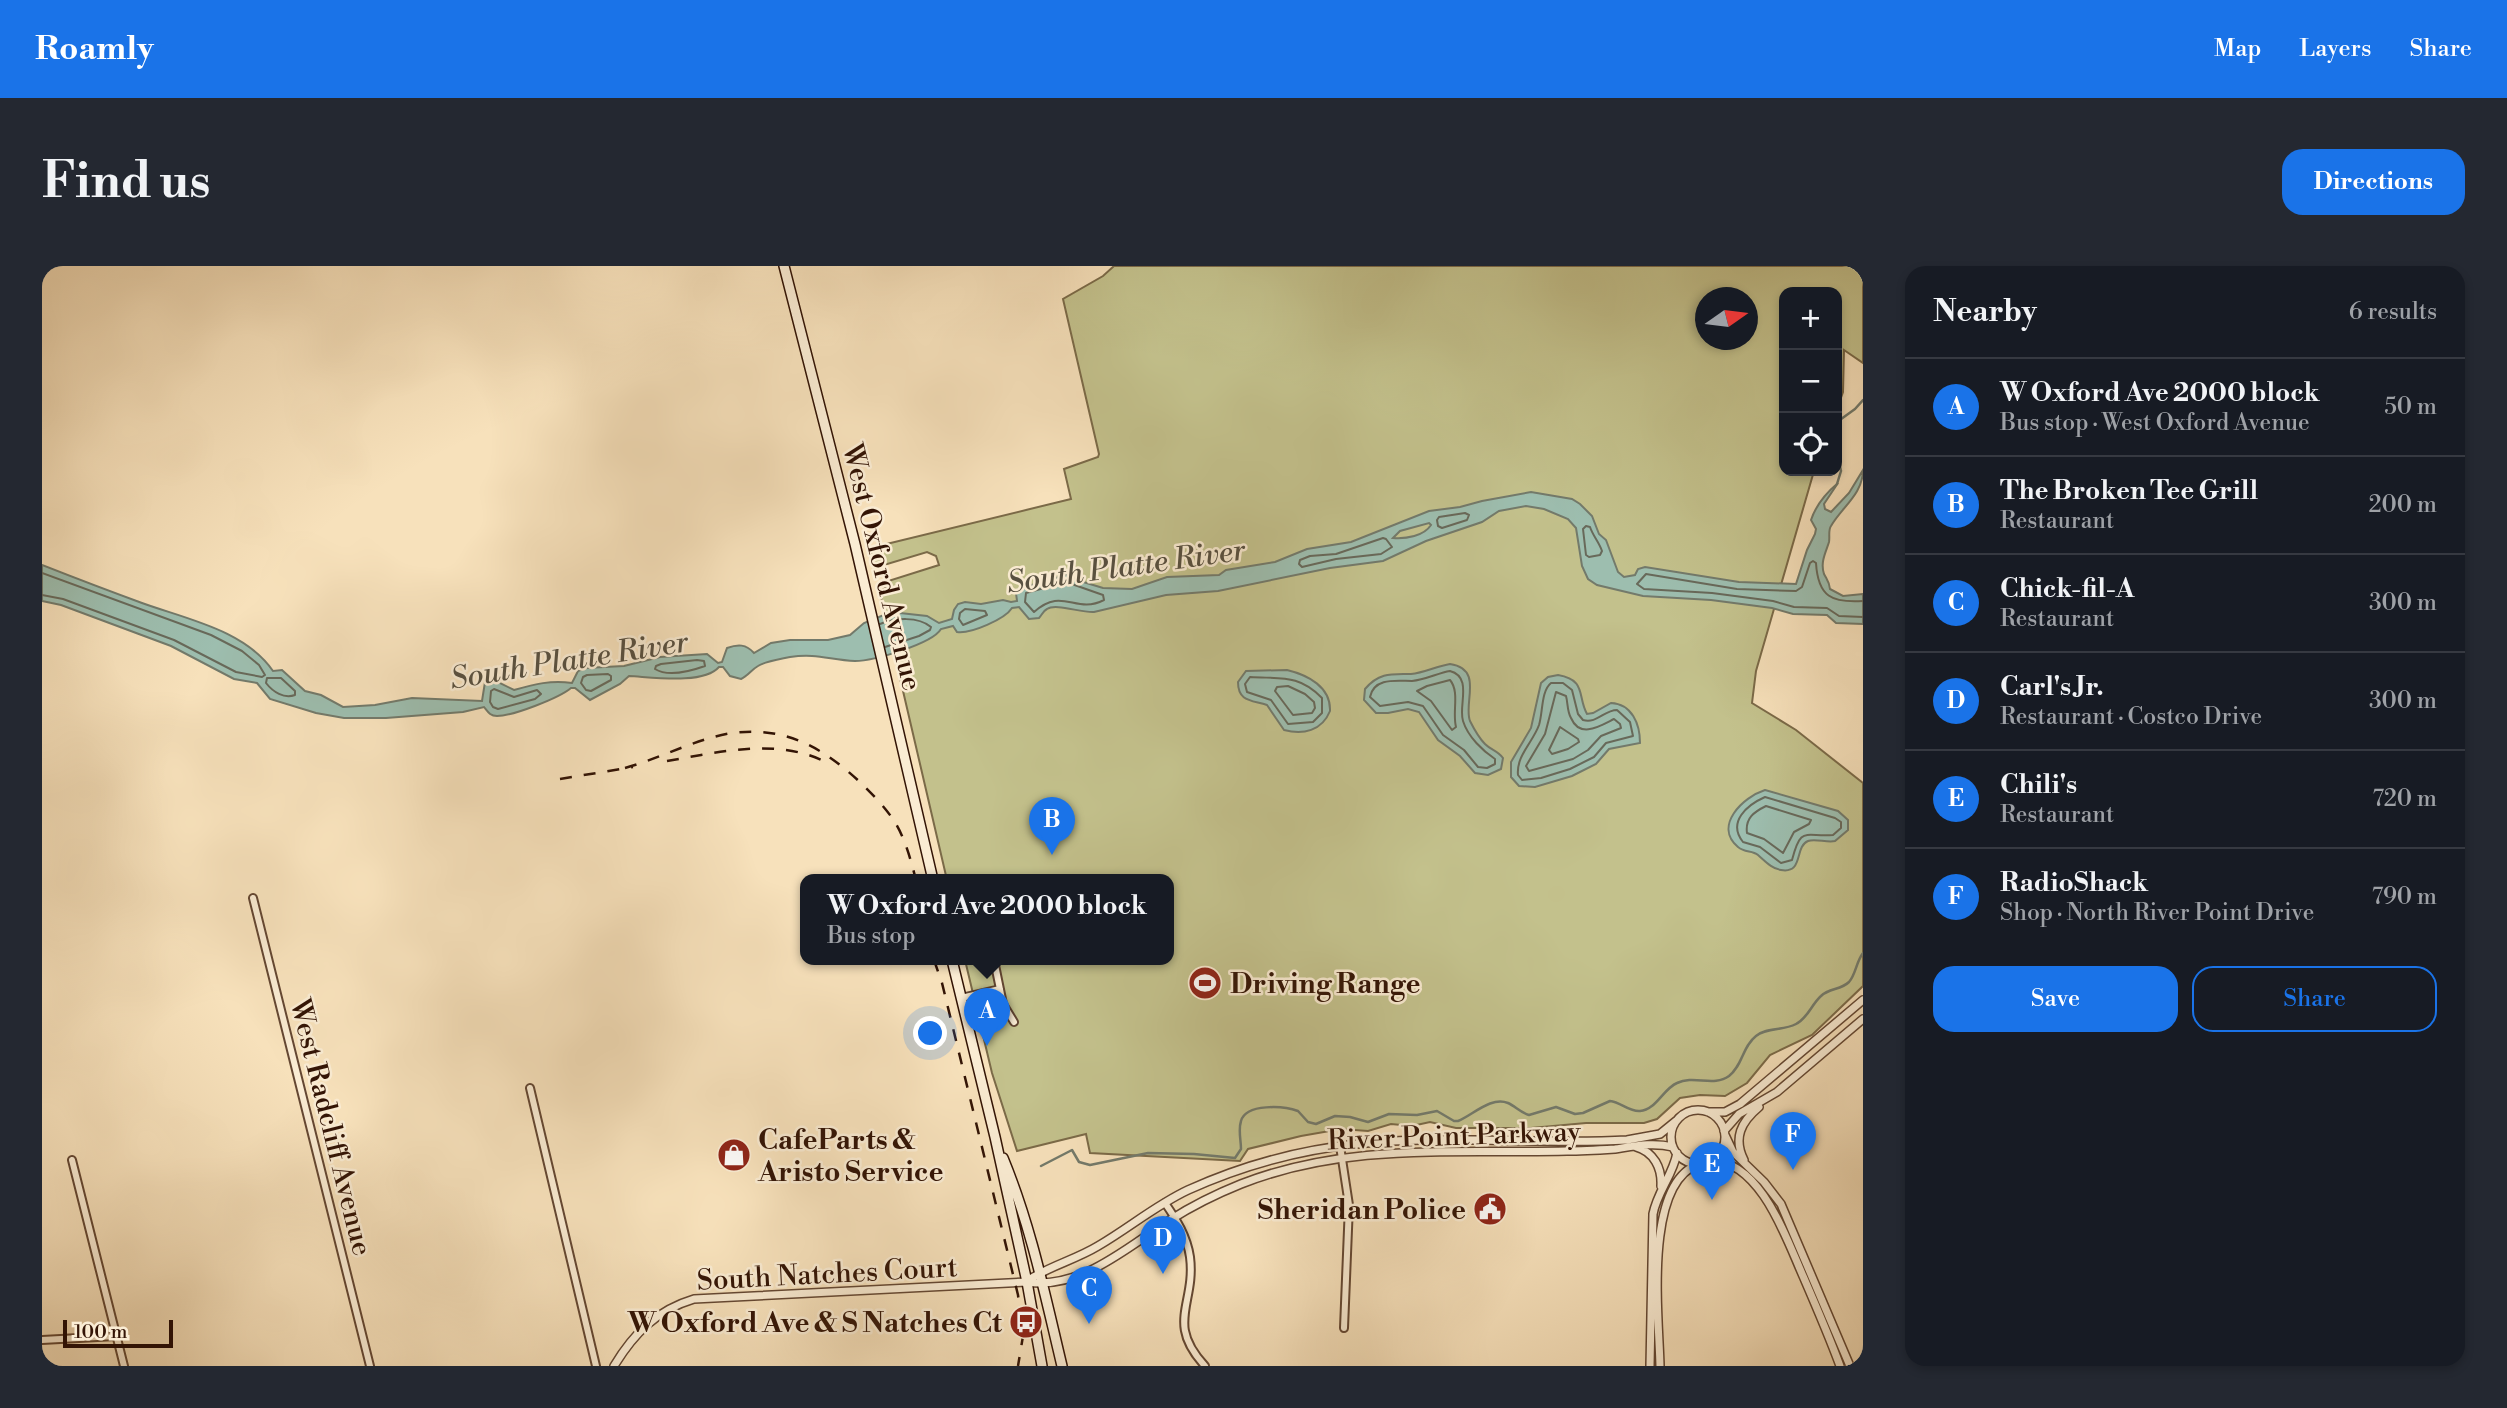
<!DOCTYPE html>
<meta charset="utf-8">
<style>
:root{--surface:#171b24;--page:#242831;--text:#f1f3f6;--muted:#9ea1a6;--line:#363941;--accent:#1a73e8}
body{margin:0;font-family:"Libre Bodoni",serif;background:var(--page);color:var(--text)}
.controls{position:absolute;right:21px;top:21px;display:grid;overflow:hidden;border-radius:14px;box-shadow:0 4px 10px #0003}
.controls button{width:63px;height:63px;display:grid;place-items:center;padding:0;border:0;border-bottom:2px solid var(--line);background:var(--surface);color:var(--text);font:35px sans-serif}
.compass{position:absolute;left:1653px;top:21px;width:63px;height:63px;border-radius:50%;background:var(--surface);box-shadow:0 4px 10px #0003;rotate:76deg}
.scale{position:absolute;left:21px;bottom:18px;width:110px;box-sizing:border-box;padding-left:7px;border:4px solid #331405;border-top:0;font-size:19px;line-height:24px;white-space:nowrap;color:#331405;-webkit-text-stroke:5px #faecd3;paint-order:stroke}
.you{position:absolute;left:889px;top:768px;width:24px;height:24px;margin:-18px;border:5px solid #fff;border-radius:50%;background:#1a73e8;box-shadow:0 0 0 10px #1a73e833}
.badge{display:grid;place-items:center;width:46px;height:46px;border-radius:50%;background:var(--accent);color:#fff;font-size:23px;font-weight:700}
.pin{position:absolute;translate:-50% -58px;filter:drop-shadow(0 2px 4px #0008)}
.pin::after{content:'';position:absolute;top:37px;width:24px;height:21px;background:inherit;clip-path:polygon(0 0,100% 0,50% 100%)}
.popup{position:absolute;left:758px;top:608px;width:374px;height:91px;box-sizing:border-box;display:grid;place-content:center;border-radius:14px;background:var(--surface);filter:drop-shadow(0 2px 5px #0005);font-size:23px;white-space:nowrap;color:var(--muted)}
.popup b{font-size:26px;color:var(--text)}
.popup::after{content:'';position:absolute;left:50%;top:100%;margin-left:-14px;border:14px solid transparent;border-top-color:var(--surface)}
.list{margin:0;padding:0;list-style:none}
h2{display:flex;justify-content:space-between;align-items:center;height:91px;margin:0;padding:0 28px;font-size:30px}
h2 small{font-size:23px;font-weight:400;color:var(--muted)}
.list li{display:grid;grid-template-columns:46px 1fr auto;gap:21px;align-items:center;box-sizing:border-box;height:98px;padding:0 28px;border-top:2px solid var(--line)}
.list b{display:block;font-size:26px;white-space:nowrap}
.list p{margin:0;font-size:23px;white-space:nowrap;color:var(--muted)}
.list em{font-size:23px;font-style:normal;color:var(--muted)}
.actions{display:flex;gap:14px;padding:21px 28px}
.actions a{flex:1;padding:16px 0;border:2px solid var(--accent);border-radius:21px;text-align:center;font-size:24px;color:var(--accent)}
.actions .main{background:var(--accent);color:#fff}
.icon{flex:none;width:38px;height:38px;fill:none;stroke:currentColor;stroke-width:2;stroke-linecap:round;stroke-linejoin:round}
.map{position:relative;flex:none;width:1821px;height:1100px;overflow:hidden;border-radius:21px}
header{display:flex;align-items:center;gap:42px;box-sizing:border-box;height:98px;padding:0 35px;background:var(--accent);color:#fff}
header strong{font-size:33px}
nav{display:flex;gap:38px;margin-inline-start:auto;font-size:24px}
.intro{display:flex;align-items:center;justify-content:space-between;box-sizing:border-box;height:168px;padding:0 42px}
h1{margin:0;font-size:49px}
.button{padding:18px 32px;border-radius:21px;background:var(--accent);color:#fff;font-size:24px;font-weight:700}
main{display:flex;gap:42px;padding:0 42px}
aside{flex:1;background:var(--surface);border-radius:21px;box-shadow:0 4px 10px #0003}
.map>svg:first-child{display:block}
.green{fill:#c3c18c;stroke:#7b6a48;stroke-width:2;fill-rule:evenodd}
.water{fill:#9dbeaf;stroke:#737a6b;stroke-width:2;fill-rule:evenodd}
.lines{fill:none;stroke-linecap:round;stroke-linejoin:round}
.shore{stroke:#68695a;stroke-width:2}
.stream{stroke:#737a6b;stroke-width:2.5}
.minor-casing{stroke:#644732;stroke-width:10}
.tertiary-casing{stroke:#644732;stroke-width:10}
.secondary-casing{stroke:#331405;stroke-width:12}
.minor{stroke:#faecd3;stroke-width:6}
.tertiary{stroke:#faecd3;stroke-width:7}
.secondary{stroke:#faecd3;stroke-width:9}
.rail{stroke:#331405;stroke-width:2.5;stroke-dasharray:12 12;stroke-linecap:butt}
.labels{text-anchor:middle;stroke-width:5;stroke-linejoin:round;paint-order:stroke}
.street-label{font-size:28px;fill:#331405;stroke:#faecd3}
.poi-label{font-size:28px;font-weight:bold;fill:#331405;stroke:#faecd3;text-anchor:start}
.water-label{font-size:30px;font-style:italic;fill:#585040;stroke:#faecd3}
</style>
<header>
<strong>Roamly</strong>
<nav><a>Map</a><a>Layers</a><a>Share</a></nav>
</header>
<div class="intro"><h1>Find us</h1><a class="button">Directions</a></div>
<main>
<div class="map">
<svg width="1821" height="1100" viewBox="0 0 1821 1100">
<rect width="100%" height="100%" fill="#f7e1bb"/>
<filter id="stains"><feTurbulence type="fractalNoise" baseFrequency=".00286" numOctaves="4"/><feColorMatrix values="0 0 0 0 .2 0 0 0 0 .09 0 0 0 0 .02 0 0 0 .5 -.17"/></filter>
<radialGradient id="worn" r=".72"><stop offset=".6" stop-color="#630" stop-opacity="0"/><stop offset="1" stop-color="#630" stop-opacity=".3"/></radialGradient>
<path class="green" d="M1072 0H1821V97L1802 84 1801 126 1795 143V26H1742V205H1772L1714 405 1710 437 1754 464 1821 517V720L1770 769 1728 789 1705 817 1683 830 1658 829 1638 832 1615 853 1602 857H1544L1489 862H1414L1388 856 1370 860 1349 858 1326 865 1299 863 1259 870 1206 883 1198 895 1048 887 1044 868 975 885 950 807 923 694H1127V614H905L838 326 845 320 843 316 897 299 894 290 885 286 832 302 828 282 1029 233 1022 203 1056 191 1057 188 1021 33 1061 10ZM1664 32H1706V74H1664Z"/>
<path class="water" d="M1821 204C1821 228 1800 241 1789 260 1786 264 1788 271 1787 276 1784 286 1778 296 1782 308 1785 314 1787 315 1788 323L1801 330 1821 328V358L1794 357 1785 349 1751 348 1730 342 1669 334 1601 330 1555 319 1546 313 1540 300 1534 262 1526 253 1502 243 1484 240 1457 245 1440 256 1384 275 1341 295 1288 302 1176 325 1124 329 1052 346C1039 347 1014 337 1005 343 1001 345 1000 349 997 352L987 353 977 341 970 342C963 353 929 368 915 366L911 360 899 363C890 378 831 395 813 395 788 394 775 387 748 391 739 393 724 395 716 400 709 404 706 410 699 413L688 410 681 401H677C661 419 609 411 587 410L578 418 548 434 533 422H529C517 432 471 450 455 450 448 450 446 446 442 441L421 446 344 452H302L274 447 228 433 215 417 192 413 129 380 19 339 0 335V299C33 312 67 325 100 337 144 353 203 364 231 405L240 404 263 425 279 429 301 441 333 439 370 432 440 435 443 416 452 414 472 424C493 418 509 414 530 417L536 405 543 402 582 400 618 391 665 388 676 397 680 396 685 382C696 378 704 378 712 387L729 377 748 374H786L808 369 822 357 849 346 885 350 897 357 910 353 912 344 916 338 923 336 939 338 961 334 969 336 975 335 974 327 976 323 1026 308 1038 315 1061 322 1090 323 1125 311 1177 309 1184 304 1233 296 1265 283 1309 276 1387 245 1418 241 1440 235 1489 226 1530 233 1538 238 1550 250 1557 268 1564 274 1576 306 1582 311 1593 309 1596 303 1603 301 1697 316 1754 318 1765 284 1773 268 1774 263 1769 254C1774 239 1784 227 1796 217L1782 238 1783 243 1789 246 1807 227ZM1387 257 1389 259C1382 270 1364 273 1351 272L1358 265Z
M1408 398C1442 403 1421 437 1428 455 1431 461 1438 473 1443 478 1449 484 1456 485 1461 492L1459 503 1446 509 1433 507 1418 490 1396 474 1377 446 1366 443 1346 447H1334L1322 434 1323 423C1337 406 1350 408 1369 408 1382 407 1395 400 1408 398Z
M1245 404C1266 409 1289 421 1288 445 1280 465 1261 469 1242 464L1225 439C1210 434 1196 436 1196 416L1204 405Z
M1516 409C1545 414 1535 430 1545 448L1551 447 1569 437C1590 438 1598 458 1598 477L1567 483 1554 498 1530 510 1493 521 1477 520 1469 511V496L1489 462 1499 417 1506 411Z
M1723 524 1796 545 1806 554V564L1793 575C1785 577 1773 572 1766 575 1752 581 1762 608 1739 604 1730 603 1723 595 1716 589 1710 584 1703 587 1696 581 1671 560 1701 531 1723 524Z"/>
<g class="lines">
<path class="shore" d="M1423 247 1427 249 1425 254 1400 262 1396 260 1395 254 1397 251Z
M1544 260 1548 261C1551 270 1557 276 1560 285L1558 289 1547 291 1544 289 1541 263Z
M1341 272 1344 273 1350 281 1339 288 1294 293 1260 301 1257 298 1258 294 1268 290 1294 288Z
M0 307 169 369 200 385 217 399 223 409 220 411 194 406 132 374 21 333 0 329
M1024 316 1061 329 1062 334C1033 349 1021 320 992 346L983 336 984 327Z
M1821 335C1790 337 1776 331 1774 297L1771 295 1768 297 1760 321 1754 325 1695 323 1604 308 1595 318 1602 323 1670 327 1731 335 1752 341 1785 342 1797 350 1821 351
M923 343 943 345 945 349 921 359 917 353 918 347Z
M838 358C853 352 876 350 889 361L888 364 877 370 843 381
M655 394 662 395 663 400C649 405 626 411 613 403L614 400 619 398Z
M1408 405C1431 411 1416 440 1421 455 1426 471 1441 485 1453 493V498L1445 502 1436 501 1422 484 1401 469 1381 440 1366 436 1338 440 1328 431C1332 411 1355 415 1370 415 1383 414 1396 407 1408 405Z
M566 408 569 410V414L549 425 544 424 539 417 541 411 545 409Z
M1208 411C1239 413 1257 408 1280 432V447L1271 456 1246 458 1229 434 1205 426 1203 418Z
M225 412H239L253 425V429C242 433 231 426 224 417Z
M1408 414C1418 426 1410 446 1414 461L1410 464 1389 435 1375 425 1385 420Z
M1509 417H1521L1530 424 1536 448 1541 454C1555 458 1562 444 1575 444L1588 456 1591 470 1564 477 1552 491 1528 503 1499 512 1480 514 1476 509C1474 490 1491 476 1497 459 1501 446 1499 425 1509 417Z
M1246 420 1263 428 1272 436 1273 442 1270 447 1251 449 1233 425 1235 421Z
M452 423 472 431 495 424 499 428 493 433 456 443 451 441 448 436 449 425Z
M1514 426 1524 430C1526 437 1525 445 1529 452 1538 473 1558 460 1572 453L1578 458 1579 462 1559 470 1546 484 1531 493 1487 505 1484 500 1503 468Z
M1518 461 1536 473 1537 476 1526 483 1510 488 1507 484Z
M1723 531 1793 552 1799 556V562L1791 569C1762 571 1759 560 1750 594L1739 597 1718 581 1701 576C1685 556 1705 539 1723 531Z
M1724 540 1769 554 1767 558 1752 566 1741 587 1722 573 1705 567C1703 552 1712 546 1724 540Z"/>
<path class="stream" d="M1795 156 1813 143 1821 134
M1795 185 1799 205 1795 218
M999 900 1030 884 1037 896 1048 899 1106 887 1152 888 1193 892 1199 883C1199 874 1196 864 1199 855 1204 837 1242 840 1256 845L1266 856 1274 858 1293 850 1308 851 1326 856 1347 848 1375 849 1395 845 1412 855H1416C1431 849 1449 830 1466 837 1473 840 1479 847 1487 849L1514 841 1533 848 1541 847 1568 835C1579 836 1587 846 1598 845 1614 844 1621 823 1635 817 1652 809 1672 821 1687 810 1701 799 1700 781 1714 770 1725 761 1741 765 1754 758 1766 752 1769 739 1779 730 1787 722 1799 724 1807 716 1814 708 1814 696 1821 687"/>
<defs>
<path id="minor" d="M211 632 328 1100
M952 694 961 738 972 756
M919 732 958 723
M921 742 959 733
M488 822 554 1100
M1298 880 1307 939 1302 1062
M30 894 82 1100
M1123 937C1134 953 1145 970 1148 991 1154 1038 1123 1057 1163 1100
M0 1074 74 1070"/>
<path id="tertiary" d="M1629 871a27 27 0 1 1 54 0a27 27 0 1 1-54 0Z
M1666 846H1683L1698 838 1821 734
M1682 865 1697 848 1735 826 1821 753
M1683 869 1691 886 1722 916 1739 938 1808 1100
M1594 881C1612 886 1620 902 1619 920
M1669 894C1719 896 1744 972 1761 1010 1774 1040 1787 1070 1798 1100
M1702 894C1691 872 1699 856 1717 841
M985 1015C1007 1000 1033 994 1056 980 1087 962 1114 939 1146 924 1199 900 1257 884 1315 878 1404 868 1495 879 1585 874L1618 868 1634 855
M572 1100C592 1067 615 1044 652 1033L985 1016C1039 1024 1085 981 1128 954 1150 940 1174 928 1199 918 1306 876 1413 888 1525 885 1541 885 1557 884 1573 883 1593 880 1611 876 1631 881
M1608 1100 1611 948C1615 926 1631 909 1635 887
M1618 1100C1617 1051 1601 917 1657 898"/>
<path id="secondary" d="M742 0 813 278 891 614
M910 694 953 871 985 1016 1000 1100
M961 892C989 960 1003 1029 1020 1100"/>
</defs>
<use href="#minor" class="minor-casing"/>
<use href="#tertiary" class="tertiary-casing"/>
<use href="#secondary" class="secondary-casing"/>
<use href="#minor" class="minor"/>
<use href="#tertiary" class="tertiary"/>
<use href="#secondary" class="secondary"/>
<path class="rail" d="M625 495C679 486 735 471 786 497
M583 502C619 492 653 473 690 467 744 460 782 482 820 518 832 530 845 543 854 558 864 575 869 595 874 614
M518 513 591 501
M892 694 900 717 976 1029 981 1070 976 1100"/>
</g>
<defs>
<symbol id="stadium-disc" viewBox="-11 -11 22 22"><circle r="9.5" fill="#8f2418" stroke="#faecd3"/><path d="M0-5a6.5 5 0 1 0 0 10a6.5 5 0 1 0 0-10ZM-3.5-1.8h7v3.6h-7Z" fill="#fff"/></symbol>
<symbol id="shop-disc" viewBox="-11 -11 22 22"><circle r="9.5" fill="#8f2418" stroke="#faecd3"/><path d="M-5-2.5h2.3a2.7 3.5 0 0 1 5.4 0H5L5.5 6h-11ZM-1.5-2.5h3a1.5 2.3 0 0 0-3 0Z" fill="#fff"/></symbol>
<symbol id="civic-disc" viewBox="-11 -11 22 22"><circle r="9.5" fill="#8f2418" stroke="#faecd3"/><path d="M-.6-6.5H3V-4.5H.6V-3L4-1V1h2V6H-6V1h2V-1L-.6-3ZM-1.2 2.5V6h2.4V2.5Z" fill="#fff"/></symbol>
<symbol id="bus-disc" viewBox="-11 -11 22 22"><circle r="9.5" fill="#8f2418" stroke="#faecd3"/><path d="M-5-6H5V4H4V6H2V4H-2V6H-4V4H-5ZM-3.5-4V0h7V-4ZM-3.5 1.2v1.5H-2V1.2ZM2 1.2v1.5H3.5V1.2Z" fill="#fff"/></symbol>
</defs>
<g fill-rule="evenodd">
<use href="#stadium-disc" x="1144" y="698" width="38" height="38"/>
<use href="#shop-disc" x="673" y="870" width="38" height="38"/>
<use href="#civic-disc" x="1429" y="924" width="38" height="38"/>
<use href="#bus-disc" x="965" y="1037" width="38" height="38"/>
</g>
<g class="labels">
<g class="street-label">
<text transform="translate(841 301) rotate(76)" y="10">West Oxford Avenue</text>
<text transform="translate(290 861) rotate(76)" y="10">West Radcliff Avenue</text>
<text transform="translate(1412 869) rotate(-2)" y="10">River Point Parkway</text>
<text transform="translate(785 1007) rotate(-3)" y="10">South Natches Court</text>
</g>
<g class="poi-label">
<text x="1188" y="727">Driving Range</text>
<text x="716" y="883">CafeParts &amp;<tspan x="716" dy="32">Aristo Service</tspan></text>
<text x="1424" y="953" text-anchor="end">Sheridan Police</text>
<text x="960" y="1066" text-anchor="end">W Oxford Ave &amp; S Natches Ct</text>
</g>
<g class="water-label">
<text transform="translate(1084 300) rotate(-8)" y="10">South Platte River</text>
<text transform="translate(527 394) rotate(-9)" y="10">South Platte River</text>
</g>
</g>
<rect width="100%" height="100%" filter="url(#stains)"/>
<rect width="100%" height="100%" fill="url(#worn)"/>
</svg>
<div class="controls">
<button>+</button>
<button>−</button>
<button><svg class="icon" aria-label="locate" viewBox="0 0 24 24"><circle cx="12" cy="12" r="6"/><path d="M12 2v4M12 18v4M2 12h4M18 12h4"/></svg></button>
</div>
<svg class="compass" viewBox="-18 -18 36 36"><path d="M0-13l5 13h-10z" fill="#e53935"/><path d="M0 13l5-13h-10z" fill="#9ea1a6"/></svg>
<div class="scale">100 m</div>
<div class="you"></div>
<div class="pin badge" style="left:945px;top:780px">A</div>
<div class="popup"><b>W Oxford Ave 2000 block</b>Bus stop</div>
<div class="pin badge" style="left:1010px;top:589px">B</div>
<div class="pin badge" style="left:1047px;top:1058px">C</div>
<div class="pin badge" style="left:1121px;top:1008px">D</div>
<div class="pin badge" style="left:1670px;top:934px">E</div>
<div class="pin badge" style="left:1751px;top:904px">F</div>
</div>
<aside>
<h2>Nearby<small>6 results</small></h2>
<ul class="list">
<li><span class="badge">A</span><div><b>W Oxford Ave 2000 block</b><p>Bus stop · West Oxford Avenue</p></div><em>50 m</em></li>
<li><span class="badge">B</span><div><b>The Broken Tee Grill</b><p>Restaurant</p></div><em>200 m</em></li>
<li><span class="badge">C</span><div><b>Chick-fil-A</b><p>Restaurant</p></div><em>300 m</em></li>
<li><span class="badge">D</span><div><b>Carl's Jr.</b><p>Restaurant · Costco Drive</p></div><em>300 m</em></li>
<li><span class="badge">E</span><div><b>Chili's</b><p>Restaurant</p></div><em>720 m</em></li>
<li><span class="badge">F</span><div><b>RadioShack</b><p>Shop · North River Point Drive</p></div><em>790 m</em></li>
</ul>
<div class="actions"><a class="main">Save</a><a>Share</a></div>
</aside>
</main>
